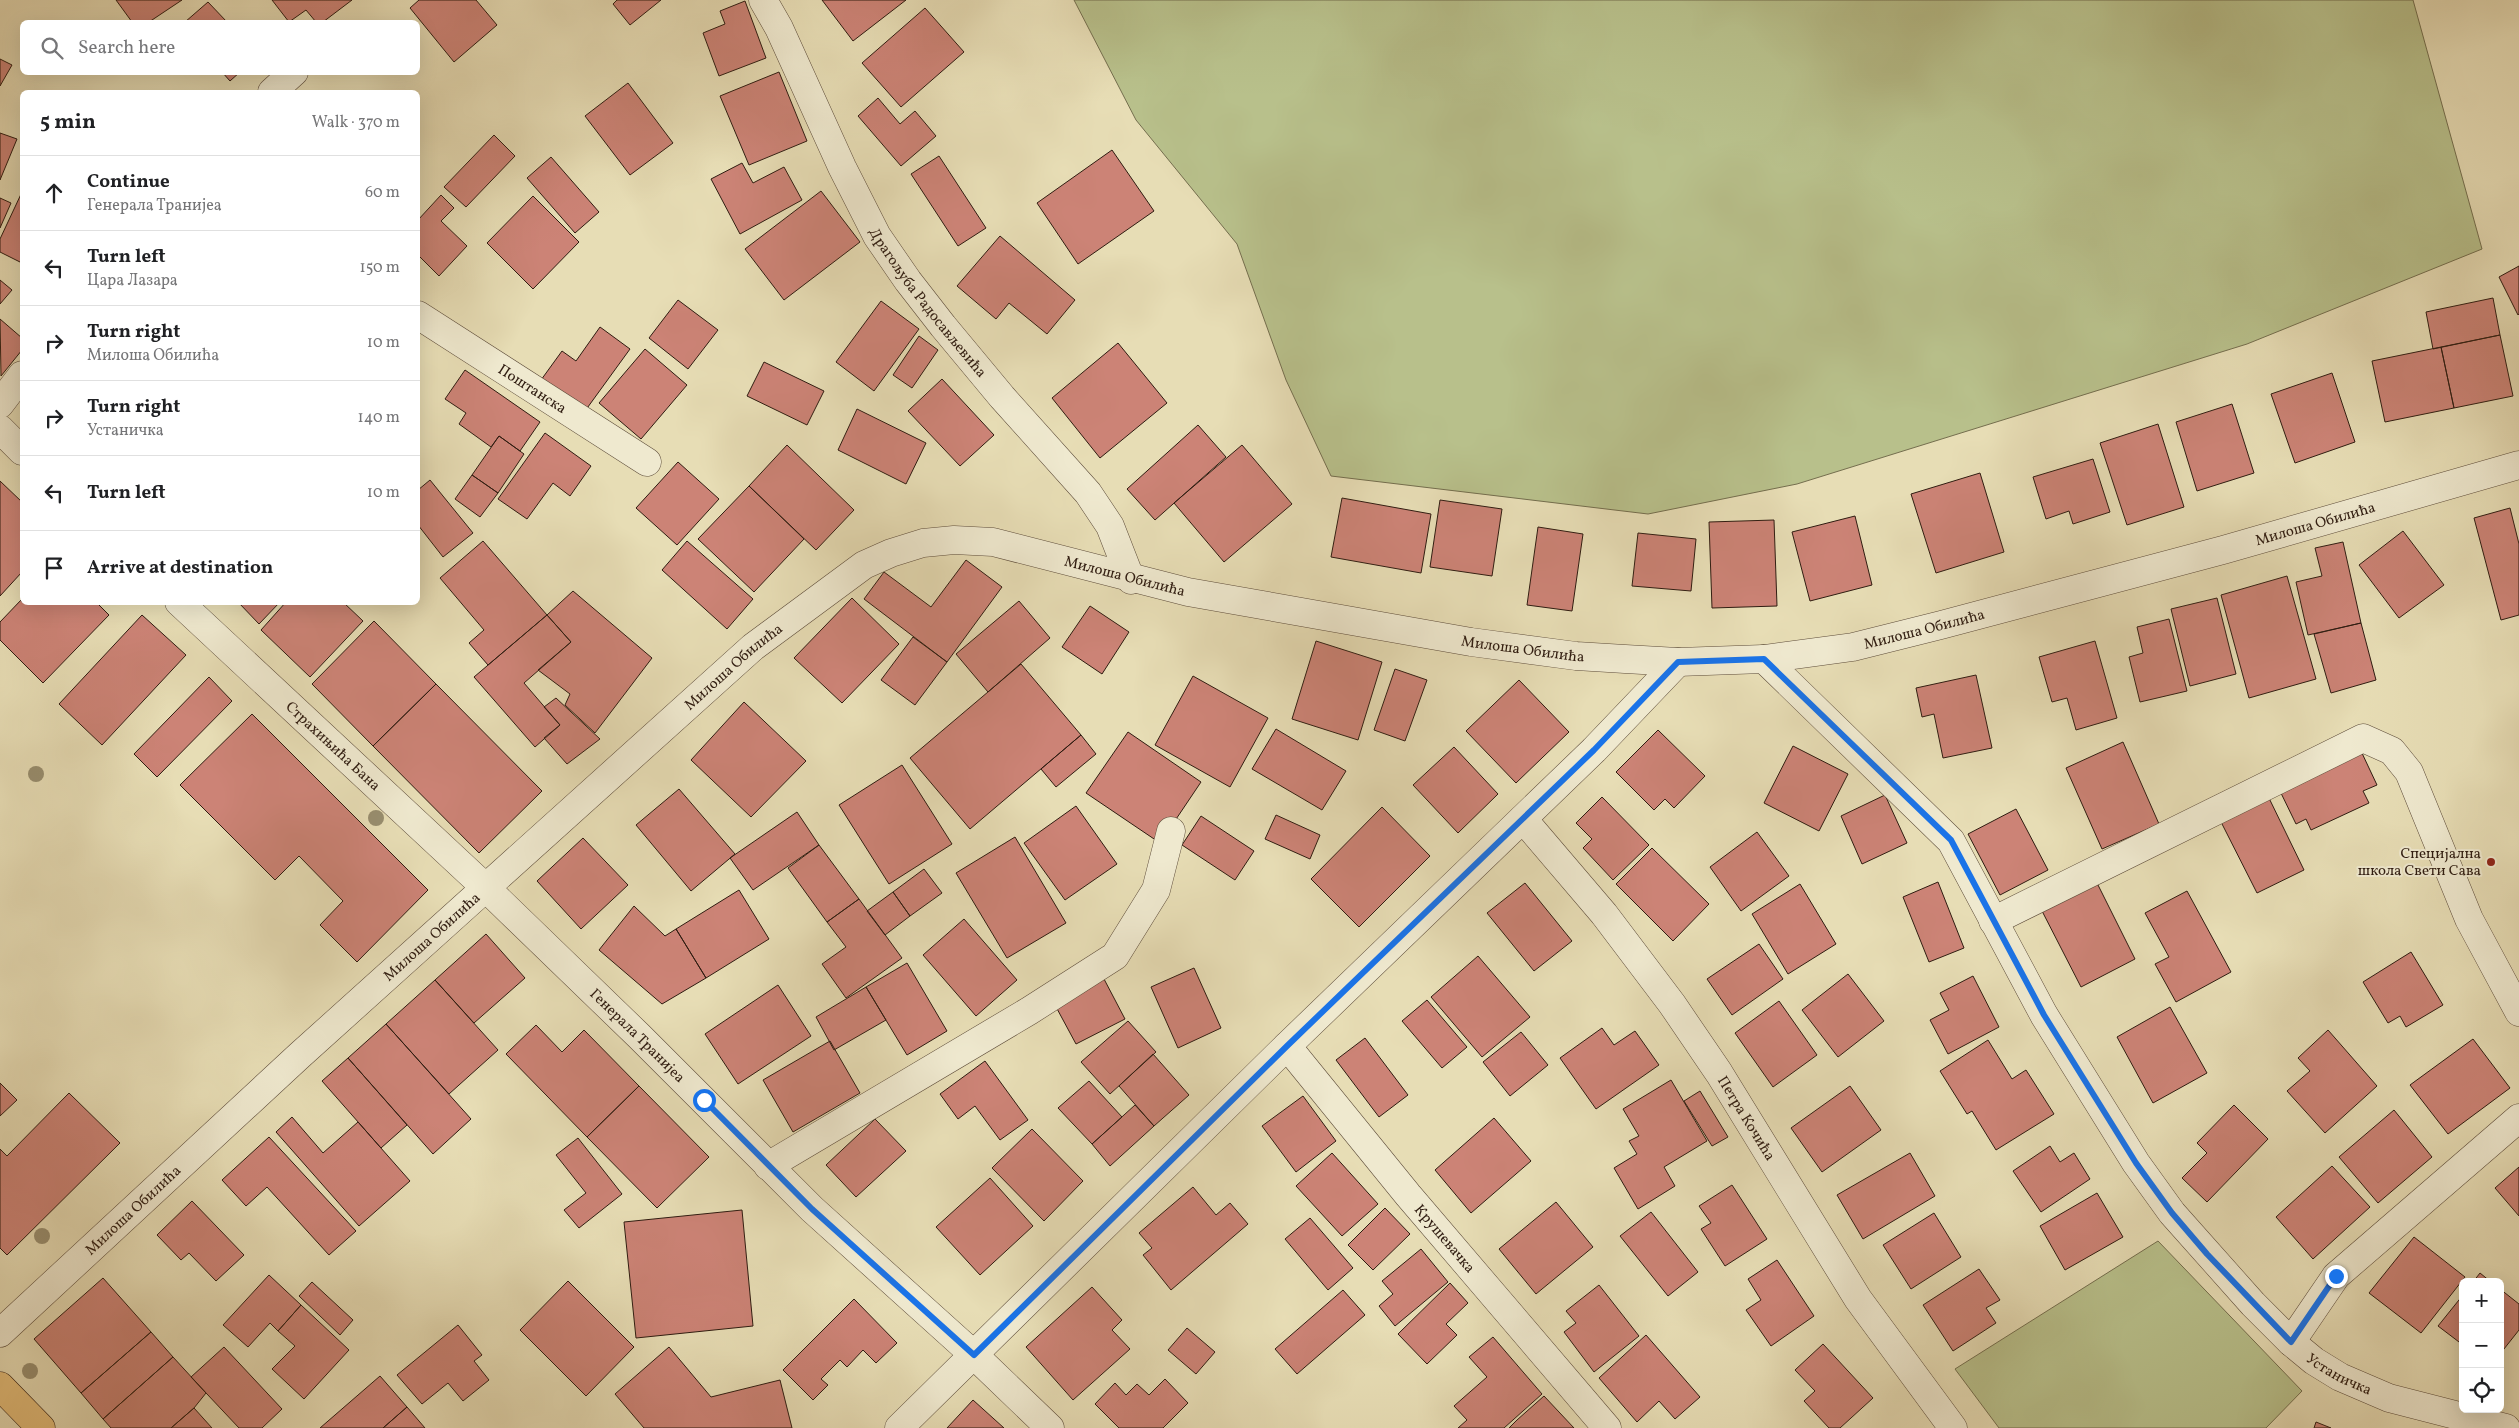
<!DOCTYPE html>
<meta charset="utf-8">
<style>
:root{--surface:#fff;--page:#f2f2f2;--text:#202124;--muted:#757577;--line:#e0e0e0}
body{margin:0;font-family:Vollkorn,serif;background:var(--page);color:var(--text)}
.controls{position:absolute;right:15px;bottom:15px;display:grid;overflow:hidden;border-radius:8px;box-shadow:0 5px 20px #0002}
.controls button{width:45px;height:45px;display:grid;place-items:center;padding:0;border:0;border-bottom:1px solid var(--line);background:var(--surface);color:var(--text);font:25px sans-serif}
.stop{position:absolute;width:15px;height:15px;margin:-11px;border:4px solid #1a73e8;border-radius:50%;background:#fff}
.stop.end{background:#1a73e8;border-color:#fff;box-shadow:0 1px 5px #0008}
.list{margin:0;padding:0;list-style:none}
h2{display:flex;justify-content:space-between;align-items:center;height:65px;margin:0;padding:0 20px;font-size:21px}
h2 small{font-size:16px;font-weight:400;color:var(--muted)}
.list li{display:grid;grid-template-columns:32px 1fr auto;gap:15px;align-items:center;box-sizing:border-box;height:75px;padding:0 20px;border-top:1px solid var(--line)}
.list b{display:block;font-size:19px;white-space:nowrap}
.list p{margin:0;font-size:16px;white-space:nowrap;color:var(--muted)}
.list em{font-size:16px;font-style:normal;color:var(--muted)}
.icon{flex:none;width:28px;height:28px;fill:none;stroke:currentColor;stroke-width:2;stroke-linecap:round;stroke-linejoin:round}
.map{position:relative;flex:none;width:2519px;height:1428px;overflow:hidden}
.search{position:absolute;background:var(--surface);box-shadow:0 5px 20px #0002;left:20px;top:20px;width:400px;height:55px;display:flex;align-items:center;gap:12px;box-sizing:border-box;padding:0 18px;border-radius:8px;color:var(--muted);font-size:19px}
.panel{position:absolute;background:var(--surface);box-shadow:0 5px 20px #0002;left:20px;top:90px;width:400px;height:515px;border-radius:8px}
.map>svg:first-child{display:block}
.green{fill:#b8c08b;stroke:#746e4e}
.building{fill:#cc8376;stroke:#2f1c11}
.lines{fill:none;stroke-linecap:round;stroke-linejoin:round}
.minor-casing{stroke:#5d4c3a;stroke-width:29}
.major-casing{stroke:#2f1c11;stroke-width:29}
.minor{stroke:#efe9cf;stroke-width:28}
.major{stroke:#e4be7a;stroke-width:28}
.tree{fill:#988e6f}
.route{stroke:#1a73e8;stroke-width:6}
.poi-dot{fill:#8f2418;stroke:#efe9cf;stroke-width:2}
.labels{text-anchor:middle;stroke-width:4;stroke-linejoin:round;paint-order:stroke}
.street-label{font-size:15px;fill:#2f1c11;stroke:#efe9cf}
.poi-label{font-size:15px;fill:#2f1c11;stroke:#efe9cf;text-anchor:end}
</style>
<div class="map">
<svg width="2519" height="1428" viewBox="0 0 2519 1428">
<rect width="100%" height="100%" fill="#e7ddb5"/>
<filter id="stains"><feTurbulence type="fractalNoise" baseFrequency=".004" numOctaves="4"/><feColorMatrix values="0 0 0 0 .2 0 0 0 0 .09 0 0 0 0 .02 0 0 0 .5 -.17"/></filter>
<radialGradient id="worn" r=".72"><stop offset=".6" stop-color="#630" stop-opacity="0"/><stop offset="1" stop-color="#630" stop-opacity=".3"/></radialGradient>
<path class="green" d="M1074 0H2413L2482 249 2247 344 1797 484 1648 514 1331 476 1286 380 1237 244 1136 120Z
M2158 1241 2302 1391 2266 1428H1999L1955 1369Z"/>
<path class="building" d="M116 0H182L149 22H132Z
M272 0H352L323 22H316L306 10 289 22Z
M419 0H476L497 25 454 62 410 8Z
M617 0H661L630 25 613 4Z
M822 0H906L853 41Z
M745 1 766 58 719 76 703 33 725 24 720 11Z
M208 2 227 22H185Z
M925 8 964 52 901 107 862 63Z
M0 59 12 65 0 86Z
M222 72H240L230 81Z
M779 72 807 141 749 165 720 96Z
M628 83 673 143 630 175 585 116Z
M878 98 900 124 915 111 936 136 901 166 858 116Z
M0 133 17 139 0 180Z
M494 135 515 156 466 207 444 187Z
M1112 150 1154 211 1078 264 1037 203Z
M939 156 986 228 958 246 911 174Z
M551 157 599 212 575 233 527 178Z
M742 163 753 183 784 167 802 200 740 234 711 179Z
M821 191 860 242 784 300 745 249Z
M22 192V263L0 252V239Z
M441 195 454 208 441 221 467 246 439 276 418 255V220Z
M533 196 579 242 533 289 487 243Z
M0 198 11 203 0 228Z
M1000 236 1075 300 1047 334 1009 303 996 319 957 286Z
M2519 266V314L2518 315 2499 277Z
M0 280 12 290 0 304Z
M2493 298 2500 335 2433 349 2426 312Z
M678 300 718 330 688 369 649 338Z
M881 301 919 329 874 391 836 362Z
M0 319 22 338V350L1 376Z
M600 327 630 349 585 411 541 380 562 351 576 361Z
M2500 335 2513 396 2454 408 2441 347Z
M919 336 938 350 912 388 893 375Z
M1118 343 1167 403 1100 458 1052 398Z
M2441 347 2454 408 2385 422 2372 361Z
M645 349 687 385 641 439 599 403Z
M764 362 824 391 807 425 747 396Z
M465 370 540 422 520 451 499 436 491 447 459 424 466 413 445 399Z
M2332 373 2355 442 2295 463 2271 394Z
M942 379 994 435 960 466 908 411Z
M2232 404 2254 473 2197 491 2176 422Z
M857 409 926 443 906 484 838 450Z
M2158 424 2184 507 2127 525 2100 443Z
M1198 425 1226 457 1155 520 1127 489Z
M545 433 591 466 570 496 553 483 527 519 498 499Z
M499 436 524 454 498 493 472 475Z
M787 445 854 510 816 550 749 486Z
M1242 445 1292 504 1224 562 1174 503Z
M2093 459 2110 512 2073 524 2069 511 2046 519 2033 477Z
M678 462 719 499 677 545 636 508Z
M1980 473 2004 552 1936 573 1911 494Z
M472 475 498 493 480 517 455 499Z
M430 480 473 533 443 557 418 525V490Z
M0 481 22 502V572L0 596Z
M749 486 804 539 754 592 698 539Z
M1342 498 1431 514 1421 573 1331 557Z
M1440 500 1502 509 1492 576 1430 567Z
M2510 508 2519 544V615L2501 620 2474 518Z
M1855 516 1872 585 1810 601 1792 532Z
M1774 520 1777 606 1712 608 1709 522Z
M1538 527 1583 534 1572 611 1527 605Z
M2403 531 2444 585 2399 618 2359 565Z
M1638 533 1696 539 1691 591 1632 586Z
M483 541 547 615 488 665 469 643 484 630 440 578Z
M687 541 753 599 727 629 662 570Z
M2343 542 2361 623 2308 635 2296 582 2322 576 2315 548Z
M966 560 1002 587 947 662 864 599 884 572 931 607Z
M2287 576 2316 679 2249 698 2221 595Z
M573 591 652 658 595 733 565 705 570 694 538 670 571 642 547 615Z
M852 598 899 644 842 703 794 658Z
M2217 598 2236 674 2190 686 2171 609Z
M22 599V602H96L109 615 43 683 0 640V622Z
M1019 601 1050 638 988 692 956 654Z
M238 602H280L259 624Z
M286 602H343L363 621 310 677 261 630Z
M1090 606 1129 632 1102 674 1062 647Z
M142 615 186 655 102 745 59 704Z
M547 615 571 642 524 683 560 725 535 747 474 677Z
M2169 619 2187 691 2140 702 2129 657 2143 653 2137 627Z
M374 621 436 684 373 746 312 684Z
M2361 623 2376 680 2331 693 2314 634Z
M913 637 947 662 915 705 881 680Z
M1316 641 1382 662 1358 740 1292 719Z
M2095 641 2117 718 2076 730 2067 698 2052 702 2039 657Z
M1021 664 1081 735 970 829 910 758Z
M1395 669 1427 680 1405 741 1374 730Z
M1976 675 1992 748 1943 758 1934 714 1922 717 1916 688Z
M1193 676 1268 718 1230 787 1155 745Z
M209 677 232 701 157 777 134 754Z
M1519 680 1569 732 1516 783 1466 731Z
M436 684 542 791 479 853 373 746Z
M556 698 600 739 567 764 544 738 560 725 544 707Z
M744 702 806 761 751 817 691 760Z
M252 714 428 890 357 962 320 925 343 901 299 856 275 880 180 785Z
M1276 729 1346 771 1322 810 1252 769Z
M1658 730 1705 776 1674 808 1665 799 1654 810 1616 772Z
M1128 732 1201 782 1160 843 1086 793Z
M1081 735 1096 754 1056 787 1041 769Z
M2123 742 2159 824 2102 849 2066 768Z
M1793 746 1848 774 1819 831 1764 803Z
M1454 747 1498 794 1458 833 1413 785Z
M2361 751 2377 785 2363 791 2369 803 2311 830 2306 819 2296 824 2279 789Z
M902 765 952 844 889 884 839 805Z
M679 789 735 854 691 891 636 825Z
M2267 794 2304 870 2257 893 2219 818Z
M1885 795 1907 843 1862 864 1841 816Z
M1602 797 1649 845 1613 880 1583 848 1592 839 1576 823Z
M1076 806 1117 864 1065 900 1024 843Z
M1382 807 1430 856 1359 927 1311 879Z
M2016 809 2048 870 2000 895 1968 834Z
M797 812 819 845 753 890 730 858Z
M1276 815 1320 835 1310 859 1265 839Z
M1201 816 1254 851 1235 880 1182 845Z
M1757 832 1789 876 1741 911 1710 867Z
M1015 837 1066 923 1007 958 956 873Z
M583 838 628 885 581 929 537 881Z
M819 845 859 899 827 922 788 868Z
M1652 848 1709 904 1673 941 1616 884Z
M924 869 942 893 910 916 893 892Z
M2096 881 2135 959 2081 987 2041 909Z
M1938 882 1964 948 1929 962 1903 897Z
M1525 883 1572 941 1534 971 1487 913Z
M1800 884 1836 944 1788 974 1752 914Z
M739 890 769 939 706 978 676 929Z
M2187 891 2231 972 2176 1002 2155 964 2169 957 2145 913Z
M893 892 910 916 885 935 867 911Z
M859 899 902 958 846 998 822 964 846 947 827 922Z
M634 906 665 936 676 929 706 978 662 1004 599 950Z
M964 919 1017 980 976 1016 923 955Z
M486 934 525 978 474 1023 435 980Z
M1759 944 1783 979 1732 1015 1707 979Z
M2411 952 2443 1005 2406 1027 2400 1016 2388 1023 2363 982Z
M1478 956 1530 1017 1482 1057 1431 997Z
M907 963 947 1031 907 1055 866 987Z
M1194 968 1221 1028 1178 1048 1151 987Z
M1848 974 1884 1021 1838 1057 1802 1010Z
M1973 976 1999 1027 1948 1054 1930 1020 1949 1010 1940 993Z
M1104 979 1125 1019 1076 1044 1055 1005Z
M435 980 498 1050 449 1094 386 1024Z
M778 985 811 1036 738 1084 705 1034Z
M866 987 886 1020 834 1050 816 1017Z
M1427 1000 1467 1047 1442 1068 1402 1021Z
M1779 1001 1817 1055 1773 1087 1735 1033Z
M2170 1007 2207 1073 2153 1103 2117 1037Z
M1128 1021 1156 1052 1110 1094 1081 1062Z
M386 1024 471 1119 433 1154 348 1058Z
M536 1025 562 1052 584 1030 639 1086 587 1137 506 1054Z
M1602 1028 1614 1045 1635 1031 1659 1065 1596 1109 1560 1058Z
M2328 1030 2377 1086 2325 1133 2287 1091 2310 1071 2298 1058Z
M1521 1032 1548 1065 1510 1096 1483 1062Z
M1365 1038 1408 1095 1379 1117 1336 1060Z
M2473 1039 2510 1088 2448 1134 2410 1085Z
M1988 1040 2012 1079 2026 1070 2054 1114 1996 1150 1972 1111 1967 1114 1940 1071Z
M830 1041 860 1093 793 1132 763 1080Z
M1153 1054 1189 1095 1154 1126 1119 1086Z
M348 1058 407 1125 381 1148 322 1081Z
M985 1061 1028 1120 1000 1140 975 1106 958 1119 940 1094Z
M1671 1080 1707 1141 1664 1167 1675 1186 1638 1209 1614 1168 1637 1154 1629 1141 1639 1136 1623 1109Z
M1089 1081 1122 1117 1092 1144 1058 1108Z
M0 1083 17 1100 0 1116Z
M639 1086 709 1157 657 1208 587 1137Z
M1850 1086 1881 1130 1822 1172 1791 1128Z
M1700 1091 1728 1137 1712 1146 1684 1101Z
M69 1093 120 1143 7 1255 0 1248V1149L7 1156Z
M1303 1096 1336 1141 1296 1172 1262 1126Z
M1135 1105 1154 1126 1110 1166 1092 1144Z
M2234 1105 2268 1139 2207 1202 2182 1178 2207 1153 2197 1143Z
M2394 1110 2432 1157 2378 1203 2339 1157Z
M292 1117 323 1153 358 1122 410 1181 359 1226 276 1132Z
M1494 1118 1531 1161 1471 1213 1435 1170Z
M875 1119 906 1151 856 1197 826 1165Z
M1032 1129 1083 1181 1044 1221 992 1168Z
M269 1137 356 1231 329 1255 267 1187 246 1206 222 1180Z
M578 1138 622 1194 579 1228 564 1210 586 1193 556 1155Z
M2050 1146 2060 1162 2074 1153 2090 1179 2041 1212 2013 1171Z
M1332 1153 1378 1204 1342 1236 1296 1186Z
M1910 1153 1935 1196 1863 1239 1837 1195Z
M2332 1166 2370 1207 2313 1259 2276 1217Z
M2519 1167V1216L2495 1188Z
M990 1178 1033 1226 980 1275 936 1227Z
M1732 1185 1767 1239 1725 1266 1701 1229 1711 1223 1699 1206Z
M1193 1187 1216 1215 1230 1203 1248 1224 1171 1290 1143 1255 1152 1248 1139 1233Z
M2097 1193 2123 1237 2065 1270 2040 1226Z
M192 1201 244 1255 216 1281 189 1253 181 1260 157 1235Z
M1556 1202 1593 1247 1536 1294 1499 1249Z
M1385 1208 1410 1234 1373 1270 1348 1245Z
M742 1210 753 1326 636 1338 624 1222Z
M1651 1212 1698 1272 1668 1296 1620 1236Z
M1934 1213 1961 1257 1911 1289 1883 1245Z
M1310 1218 1353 1268 1328 1290 1285 1239Z
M2414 1237 2465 1277 2421 1333 2369 1293Z
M1421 1249 1448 1282 1395 1326 1379 1306 1393 1294 1382 1281Z
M1777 1260 1814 1316 1771 1346 1746 1310 1761 1300 1748 1279Z
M1979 1269 2000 1300 1986 1308 1996 1323 1953 1351 1923 1305Z
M2480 1273 2491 1282H2473Z
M269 1275 301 1305 278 1331 270 1323 248 1347 223 1325Z
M103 1278 151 1332 81 1393 34 1339Z
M568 1281 634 1347 586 1396 520 1330Z
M312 1282 353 1320 340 1335 299 1296Z
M1450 1283 1468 1303 1446 1324 1457 1335 1427 1364 1398 1334Z
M1599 1285 1639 1336 1594 1372 1564 1332 1576 1323 1566 1311Z
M1092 1287 1122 1320 1112 1330 1130 1349 1073 1400 1026 1347Z
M2500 1289 2519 1304V1330L2500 1354Z
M1343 1290 1365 1315 1297 1374 1275 1349Z
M2463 1295V1345L2438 1326Z
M854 1299 897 1343 876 1363 863 1350 847 1367 840 1360 821 1379 828 1385 813 1400 783 1370Z
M301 1305 349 1350 304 1399 272 1369 295 1346 278 1331Z
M458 1325 482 1355 474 1361 489 1380 463 1401 448 1383 422 1404 397 1375Z
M1187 1328 1215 1352 1196 1374 1168 1350Z
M151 1332 173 1357 103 1419 81 1393Z
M1646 1335 1700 1397 1675 1419 1659 1401 1637 1422 1599 1378Z
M1493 1337 1542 1394 1504 1428H1458L1467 1420 1454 1406 1487 1377 1469 1357Z
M1823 1344 1873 1398 1840 1428H1829L1804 1401 1815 1391 1795 1370Z
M224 1347 282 1409 262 1428H239L191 1377Z
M669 1347 711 1397 780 1380 792 1428H644L615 1394Z
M173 1357 206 1393 194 1408 171 1428H111L103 1419Z
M380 1376 407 1407 383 1428H320Z
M1165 1379 1188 1403 1163 1428H1119L1095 1404 1115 1383 1126 1395 1137 1384 1149 1395Z
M1544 1396 1574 1428H1509L1517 1420Z
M973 1400 1004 1428H947Z
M407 1407 425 1428H383Z
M194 1408 212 1428H171Z
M2316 1422 2331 1428H2314Z"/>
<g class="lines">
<defs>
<g id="minor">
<path id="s1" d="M763 0 779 28 842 167 877 236 908 281 943 326 1002 397 1088 493 1110 526 1131 580"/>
<path d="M272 92 294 72"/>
<path id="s2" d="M418 315 647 462"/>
<path d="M0 404 22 375"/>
<path d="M0 429 22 451"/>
<path id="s3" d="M179 602 487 889 639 1036 812 1209 974 1355 1050 1428"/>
<path id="s4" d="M1764 659 1951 841 2044 1015 2136 1163 2172 1213 2253 1304 2291 1342 2314 1361 2340 1377 2389 1398 2506 1428"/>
<path id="s5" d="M1523 819 1604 914 1672 1004 1719 1073 1858 1299 1953 1428"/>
<path d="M1993 921 2363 738 2392 751 2409 772 2469 919 2519 1012"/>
<path id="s6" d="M1287 1046 1408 1195 1607 1428"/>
<path d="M768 1166 1029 1011 1115 956 1156 890 1171 831"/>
<path id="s7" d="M0 1333 300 1055 753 647 864 565 891 553 923 543 954 540 993 542 1188 592 1471 642 1576 656 1625 659 1678 662 1764 659 1853 647 1941 625 2223 550 2519 465"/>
<path d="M2291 1342 2336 1276 2519 1118"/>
<path d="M899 1428 1287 1046 1594 750 1678 662"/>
</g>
<path id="major" d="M0 1386 41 1428"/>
</defs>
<use href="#minor" class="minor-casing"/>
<use href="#major" class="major-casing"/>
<use href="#minor" class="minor"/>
<use href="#major" class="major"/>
</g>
<g class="tree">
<circle cx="36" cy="774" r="8"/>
<circle cx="376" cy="818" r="8"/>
<circle cx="42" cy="1236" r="8"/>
<circle cx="30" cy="1371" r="8"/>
</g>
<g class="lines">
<path class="route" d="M704 1100 812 1209 974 1355 1287 1046 1594 750 1678 662 1764 659 1951 840 2044 1015 2136 1163 2172 1213 2207 1254 2291 1342 2336 1276"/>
</g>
<circle class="poi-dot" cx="2491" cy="862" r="5"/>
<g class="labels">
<g class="street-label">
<text dy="5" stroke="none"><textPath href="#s1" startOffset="346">Драгољуба Радосављевића</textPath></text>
<text dy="5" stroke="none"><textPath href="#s2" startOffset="136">Поштанска</textPath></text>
<text dy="5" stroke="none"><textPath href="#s7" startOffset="2641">Милоша Обилића</textPath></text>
<text dy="5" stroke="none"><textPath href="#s7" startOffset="1426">Милоша Обилића</textPath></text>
<text dy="5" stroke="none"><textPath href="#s7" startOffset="2236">Милоша Обилића</textPath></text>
<text dy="5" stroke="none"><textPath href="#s7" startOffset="1831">Милоша Обилића</textPath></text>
<text dy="5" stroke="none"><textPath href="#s7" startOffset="991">Милоша Обилића</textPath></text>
<text dy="5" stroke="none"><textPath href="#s3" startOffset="211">Страхињића Бана</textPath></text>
<text dy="5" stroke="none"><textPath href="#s7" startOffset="586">Милоша Обилића</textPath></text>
<text dy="5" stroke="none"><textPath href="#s3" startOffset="631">Генерала Транијеа</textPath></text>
<text dy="5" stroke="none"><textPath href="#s5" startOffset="374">Петра Кочића</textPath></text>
<text dy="5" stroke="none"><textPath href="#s7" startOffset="181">Милоша Обилића</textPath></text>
<text dy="5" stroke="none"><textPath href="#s6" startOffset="249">Крушевачка</textPath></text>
<text dy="5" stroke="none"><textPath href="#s4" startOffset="928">Устаничка</textPath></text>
</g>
<g class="poi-label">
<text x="2481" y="858">Специјална<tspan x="2481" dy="17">школа Свети Сава</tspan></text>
</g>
</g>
<rect width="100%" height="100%" filter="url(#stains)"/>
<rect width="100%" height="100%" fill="url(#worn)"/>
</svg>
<div class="controls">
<button>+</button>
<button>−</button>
<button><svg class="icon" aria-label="locate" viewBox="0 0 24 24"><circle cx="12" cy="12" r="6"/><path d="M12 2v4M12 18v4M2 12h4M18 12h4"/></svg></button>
</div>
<div class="stop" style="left:704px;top:1100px"></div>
<div class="stop end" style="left:2336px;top:1276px"></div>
<div class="search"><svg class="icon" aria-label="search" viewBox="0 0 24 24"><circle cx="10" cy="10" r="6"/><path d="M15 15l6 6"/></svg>Search here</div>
<section class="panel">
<h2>5 min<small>Walk · 370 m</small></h2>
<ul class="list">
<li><svg class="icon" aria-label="ahead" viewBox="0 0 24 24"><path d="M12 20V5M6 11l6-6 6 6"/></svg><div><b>Continue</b><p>Генерала Транијеа</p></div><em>60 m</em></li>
<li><svg class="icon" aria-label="left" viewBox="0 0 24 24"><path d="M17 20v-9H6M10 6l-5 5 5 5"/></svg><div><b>Turn left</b><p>Цара Лазара</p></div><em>150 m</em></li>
<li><svg class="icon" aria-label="right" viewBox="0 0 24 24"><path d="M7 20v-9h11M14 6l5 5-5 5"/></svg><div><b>Turn right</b><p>Милоша Обилића</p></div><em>10 m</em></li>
<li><svg class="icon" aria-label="right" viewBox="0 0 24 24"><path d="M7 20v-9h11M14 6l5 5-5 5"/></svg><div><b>Turn right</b><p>Устаничка</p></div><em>140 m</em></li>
<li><svg class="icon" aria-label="left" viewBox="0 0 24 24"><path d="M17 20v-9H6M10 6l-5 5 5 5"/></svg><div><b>Turn left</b></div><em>10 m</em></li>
<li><svg class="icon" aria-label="arrive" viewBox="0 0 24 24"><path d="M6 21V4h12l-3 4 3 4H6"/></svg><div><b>Arrive at destination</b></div></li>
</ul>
</section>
</div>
